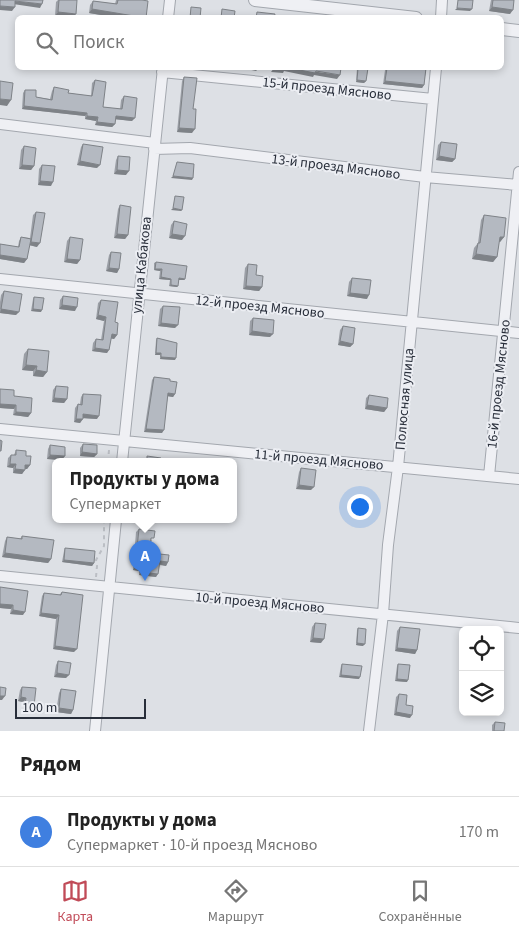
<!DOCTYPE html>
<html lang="ru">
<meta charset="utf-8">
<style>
:root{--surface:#fff;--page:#f6f6f6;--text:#222;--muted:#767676;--line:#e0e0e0;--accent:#c14b58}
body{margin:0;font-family:"Source Sans 3",sans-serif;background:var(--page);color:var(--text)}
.controls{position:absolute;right:15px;bottom:15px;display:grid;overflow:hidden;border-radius:8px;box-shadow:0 2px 8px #0003}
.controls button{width:45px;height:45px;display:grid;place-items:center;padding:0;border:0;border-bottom:1px solid var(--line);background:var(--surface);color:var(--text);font:25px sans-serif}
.scale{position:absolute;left:15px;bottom:12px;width:131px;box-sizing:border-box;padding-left:5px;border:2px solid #282e3a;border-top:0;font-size:14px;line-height:18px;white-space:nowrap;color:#282e3a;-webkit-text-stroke:4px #eceef3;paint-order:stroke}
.you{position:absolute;left:359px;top:506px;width:18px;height:18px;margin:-12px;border:4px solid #fff;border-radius:50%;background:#1a73e8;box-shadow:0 0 0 8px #1a73e833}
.badge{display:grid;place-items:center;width:32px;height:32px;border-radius:50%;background:var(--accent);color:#fff;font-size:16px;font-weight:700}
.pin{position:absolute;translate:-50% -41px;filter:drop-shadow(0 1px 2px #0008)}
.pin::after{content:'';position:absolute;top:26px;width:18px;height:15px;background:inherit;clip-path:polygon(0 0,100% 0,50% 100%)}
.popup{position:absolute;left:52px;top:458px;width:185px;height:65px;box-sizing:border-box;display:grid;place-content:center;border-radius:8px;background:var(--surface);filter:drop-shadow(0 1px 4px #0005);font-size:16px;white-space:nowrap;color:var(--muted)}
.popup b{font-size:19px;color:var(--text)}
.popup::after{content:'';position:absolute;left:50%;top:100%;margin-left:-10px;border:10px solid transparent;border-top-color:var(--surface)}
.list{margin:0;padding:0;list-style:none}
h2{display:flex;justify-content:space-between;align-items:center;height:65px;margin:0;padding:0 20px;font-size:21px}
h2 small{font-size:16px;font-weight:400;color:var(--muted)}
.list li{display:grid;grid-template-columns:32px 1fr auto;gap:15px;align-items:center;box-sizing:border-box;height:70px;padding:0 20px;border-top:1px solid var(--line)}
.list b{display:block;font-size:19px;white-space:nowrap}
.list p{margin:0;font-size:16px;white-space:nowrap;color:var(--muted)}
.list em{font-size:16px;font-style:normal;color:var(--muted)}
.icon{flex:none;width:28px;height:28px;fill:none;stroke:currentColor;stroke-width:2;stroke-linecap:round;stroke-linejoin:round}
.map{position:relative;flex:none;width:519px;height:731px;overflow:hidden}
.search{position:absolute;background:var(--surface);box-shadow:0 2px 8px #0003;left:15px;right:15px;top:15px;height:55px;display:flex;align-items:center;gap:12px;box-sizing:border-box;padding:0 18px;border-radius:8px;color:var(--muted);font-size:19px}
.sheet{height:135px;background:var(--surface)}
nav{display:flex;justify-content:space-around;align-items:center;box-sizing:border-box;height:70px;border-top:1px solid var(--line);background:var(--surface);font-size:14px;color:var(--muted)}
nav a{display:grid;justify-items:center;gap:2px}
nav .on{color:var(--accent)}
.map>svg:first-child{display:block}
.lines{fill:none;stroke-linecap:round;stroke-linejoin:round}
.minor-casing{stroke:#a3a7ae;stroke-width:12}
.tertiary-casing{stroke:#a3a7ae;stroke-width:14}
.path{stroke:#bbbec4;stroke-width:2;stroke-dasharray:4 4;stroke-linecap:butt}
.minor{stroke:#eff0f4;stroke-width:10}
.tertiary{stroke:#eff0f4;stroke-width:12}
.wall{fill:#9b9fa6}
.shaded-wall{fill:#7e8287}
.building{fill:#b4b9c1;stroke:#7e8287}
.labels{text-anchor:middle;stroke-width:4;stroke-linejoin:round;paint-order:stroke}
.street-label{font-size:14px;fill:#282e3a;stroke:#eceef3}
</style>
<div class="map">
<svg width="519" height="731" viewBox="0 0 519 731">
<rect width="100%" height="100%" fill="#dde0e5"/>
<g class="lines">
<defs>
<path id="minor" d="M168 18 170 0
M441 18 442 0
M162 72 433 99
M0 124 155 143
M154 149 190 148 425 177 518 185
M0 279 519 333
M0 429 519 479
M122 462 163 68
M489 476 519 172
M0 576 519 628
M95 731 116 520
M369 731 383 614 388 545 398 467 436 68"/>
<path id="tertiary" d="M255 0 416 18
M502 29 519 31"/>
</defs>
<use href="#minor" class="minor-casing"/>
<use href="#tertiary" class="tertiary-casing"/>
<path class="path" d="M108 462 109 450
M96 577 97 566 96 560 104 546V520"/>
<use href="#minor" class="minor"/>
<use href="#tertiary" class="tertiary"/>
</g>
<path class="wall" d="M58 0H73V17L55 16 56 2Z
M116 0H142L146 18H119L89 13 90 5 93 1 115 4Z
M491 0H514L510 14 489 11Z
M357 68H368L366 81 364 83 356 82Z
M386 68 400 69 402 68H426L424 85 422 88 383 84 385 70Z
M184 77 193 109 192 133 177 132 182 81Z
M95 80 103 107 120 109 121 100 124 96 132 121 115 119V124L112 127 95 125 96 121 85 119V116L22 109 23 93 25 90 36 97 50 99 52 91 54 87 68 93 91 96 92 83Z
M441 142 455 159 452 162 436 160 438 145Z
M83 144 97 168 77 165 81 147Z
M24 146 34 166 31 170 19 169 21 150Z
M118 156 126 175 114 174 116 160Z
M42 165 51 186 38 185 39 169Z
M120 205 128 235 125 239 114 238 118 209Z
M36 212 37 247 29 245 27 259 24 263 0 259V244L18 247 19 241 21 237 30 238 33 215Z
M484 215 504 237 500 242H499L497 257 493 262 472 259 474 248 478 243 481 220Z
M174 221 182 240 169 238 171 225Z
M70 237 80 260 77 264 64 262 67 241Z
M111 252 119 269 117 273 106 271 109 255Z
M156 262 185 279 184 280H179L177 287 169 286 170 280 159 279 160 271 154 270V263Z
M248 264 256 275 262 287 259 291 243 289 245 268Z
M352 278 367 299 347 296 349 282Z
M4 291 16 315 0 313V302L1 295Z
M63 296 75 311 59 309 60 300Z
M34 297 41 312 31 311 33 299Z
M101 300 115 322 117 335 114 339 111 338 107 353 92 351 93 343 96 339 101 340 104 321 96 319 98 303Z
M163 306 175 328 158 326 160 309Z
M253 318 270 337 249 335 250 321Z
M343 326 353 344 350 347 338 345 340 330Z
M157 338 175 360 160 359V355H155L156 340Z
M28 349 47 372 43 377 33 376V371L22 370 24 354Z
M154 377 170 381 175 394 173 397 168 396 162 433 144 432 152 380Z
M56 386 67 399 64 403 52 402 53 390Z
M0 389 14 396 31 413 28 417 13 415 14 409 0 408Z
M83 394 97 419 83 418 80 423 74 422 75 408 78 404H80L81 397Z
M369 395 387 408 384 412 365 409 366 398Z
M83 444 97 454 94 457 80 456V448Z
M50 445 62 460 47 459 48 449Z
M16 450 26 456 30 465 27 469H25L22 474 13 473V468L7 467 8 458 11 455H14Z
M301 468 311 490 296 489 299 472Z
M139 529 152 541H151L150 553 168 562 166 566 159 565 156 577 139 575V571L133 570 136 532Z
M22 536 51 559 48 563 2 557 5 541 7 537 20 539Z
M65 548 94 563 92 566 62 562 64 551Z
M0 587 23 615 10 614 11 609 0 608Z
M62 592 74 652 53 649 56 619 39 616 42 596 44 593 59 595Z
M315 623 321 643 310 642 312 627Z
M400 627 417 650 415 654 395 651 397 631Z
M358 628 363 646 356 645 357 630Z
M58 661 66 678 54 677 56 665Z
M342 664 359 679 339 677 341 666Z
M398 664 407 682 395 681 397 666Z
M22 687 34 706 31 710 23 709V702L18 701 20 690Z
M61 689 73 710 71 714 56 712 59 693Z
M399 694 406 705 410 718 394 715 396 697Z
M495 722 504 731H492V725Z"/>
<path class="shaded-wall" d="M15 1 42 4 40 8 13 4Z
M0 6 15 7 12 11 0 10Z
M492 7 513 10 510 14 489 11Z
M457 8 472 9 470 11 455 10Z
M92 9 145 18H119L89 13Z
M58 12 76 14 73 17 55 16Z
M248 68 258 69 256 71 247 69Z
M274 68H289L340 75 337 79 314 75 313 77 284 71 283 73 271 72Z
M357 80 366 81 364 83 356 82Z
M385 81 424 85 422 88 383 84Z
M0 99 11 100 7 106 0 105Z
M24 106 87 113 85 116 22 109Z
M87 116 98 117 96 121 85 119Z
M116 116 135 118 132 121 113 119Z
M97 122 115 124 112 127 95 125Z
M179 128 195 129 192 133 177 132Z
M439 156 455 159 452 162 436 160Z
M80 161 100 165 97 168 77 165Z
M22 165 34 166 31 170 19 169Z
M117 170 129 171 126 175 114 174Z
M173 176 193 178 192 180 171 178Z
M40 181 53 182 51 186 38 185Z
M173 208 182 210 181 211 171 210Z
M117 234 128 235 125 239 114 238Z
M172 234 185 236 182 240 169 238Z
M500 237H504L500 242 497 241Z
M31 242 40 243 37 247 29 245Z
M476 254 497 257 493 262 472 259Z
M0 255 27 259 24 263 0 259Z
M67 259 80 260 77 264 64 262Z
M109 268 119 269 117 273 106 271Z
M155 269H162L160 271 154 270Z
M161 277 171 279 170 280 159 279Z
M179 278 185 279 184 280H178Z
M171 285 178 286 177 287 169 286Z
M246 286 262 287 259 291 243 289Z
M350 293 369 295 367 299 347 296Z
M62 305 77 307 75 311 59 309Z
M1 309 19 312 16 315 0 313Z
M33 309 42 310 41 312 31 311Z
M98 315 106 317 104 321 96 319Z
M161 323 178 325 175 328 158 326Z
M252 331 273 334 270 337 249 335Z
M112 334 117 335 114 339 109 338Z
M340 341 353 344 350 347 338 345Z
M95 348 109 350 107 353 92 351Z
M156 353H161L160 355H155Z
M161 357 176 358 175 360 160 359Z
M26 365 37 366 33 371 22 370Z
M36 370 47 372 43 377 33 376Z
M168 393 175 394 173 397 166 396Z
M54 398 67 399 64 403 52 402Z
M0 404 16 405 14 409 0 408Z
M367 405 387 408 384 412 365 409Z
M16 412 31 413 28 417 13 415Z
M83 414 99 416 97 419 81 418Z
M76 419H83L80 423 74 422Z
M146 429 164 430 162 433 144 432Z
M82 452 97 454 94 457 80 456Z
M50 455 65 456 62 460 47 459Z
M10 464H16L13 468 7 467Z
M25 465H30L27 469H22Z
M15 469 25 470 22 474 13 473Z
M299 485 314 487 311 490 296 489Z
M5 553 51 559 48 563 2 557Z
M64 560 94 563 92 566 62 562Z
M160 561 168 562 166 566 158 564Z
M135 567 142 568 139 571 133 570Z
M141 572 158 574 156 577 139 575Z
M0 604 13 605 11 609 0 608Z
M13 610 25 612 23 615 10 614Z
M41 613 59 615 56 619 39 616Z
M313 638 324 639 321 643 310 642Z
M357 643 365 644 363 646 356 645Z
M55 646 77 649 74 652 53 649Z
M397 648 417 650 415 654 395 651Z
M57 673 69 675 66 678 54 677Z
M341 675 360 677 359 679 339 677Z
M397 679 408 680 407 682 395 681Z
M0 696H5L2 700H0Z
M21 697 26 698 23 702 18 701Z
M25 705 34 706 31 710 23 709Z
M59 708 73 710 71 714 56 712Z
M396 712 412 715 410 718 394 715Z"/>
<path class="building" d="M0 0H43L42 4 15 1V7L0 6Z
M59 0H77L76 14 58 12Z
M118 0H142L148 1 146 18 92 9 93 1 117 4Z
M458 0H473L472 9 457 8Z
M493 0H514L513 10 492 7Z
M191 7 201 8 200 18H190Z
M222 9 235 11 234 18H221Z
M257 12 275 14 274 18H256Z
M289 68H341L340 75 316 71 315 73Z
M358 68H368L366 81 357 80Z
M387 68 402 69V68H426L424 85 385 81Z
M184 77 197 78 193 109H196L195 129 179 128Z
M95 80 106 82 103 107 122 109 124 96 137 98 135 118 116 116 115 124 97 122 98 117 87 116V113L24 106 25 90H36V97L52 100 54 87 69 90 68 93 92 96Z
M0 81 13 83 11 100 0 99Z
M441 142 457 144 455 159 439 156Z
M83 144 103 147 100 165 80 161Z
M24 146 36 148 34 166 22 165Z
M118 156 130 157 129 171 117 170Z
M177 162 194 164 193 178 173 176Z
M42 165 55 166 53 182 40 181Z
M175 196 184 197 182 210 173 208Z
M120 205 131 207 128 235 117 234Z
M36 212 45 213 40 243 31 242Z
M484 215 506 218 504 237H500L497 257 476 254 478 243H480Z
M174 221 187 224 185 236 172 234Z
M21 237 31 239 27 259 0 255V244L19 247Z
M70 237 83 239 80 260 67 259Z
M111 252 121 253 119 269 109 268Z
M156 262 187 266 185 279 179 278 178 286 171 285V279L161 277 162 269H155Z
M248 264 257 265 256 275 263 276 262 287 246 286Z
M352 278 371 280 369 295 350 293Z
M4 291 22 294 19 312 1 309Z
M63 296 78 298 77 307 62 305Z
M34 297 44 298 42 310 33 309Z
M101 300 118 302 115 322 118 323 117 335 112 334 109 350 95 348 96 339 103 340 106 317 98 315Z
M163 306 180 307 178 325 161 323Z
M253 318 274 320 273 334 252 331Z
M343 326 355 328 353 344 340 341Z
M157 338 177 343 176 358 161 357V353H156Z
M28 349 49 351 47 372 36 370 37 366 26 365Z
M154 377 170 379V381L177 382 175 394 168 393 164 430 146 429Z
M56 386 68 387 67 399 54 398Z
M0 389 14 390V396L32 398 31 413 16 412V405L0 404Z
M83 394 101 395 99 416 83 414V419H76L78 404 82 405Z
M369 395 388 398 387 408 367 405Z
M0 440 2 441 1 451H0Z
M83 444 97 445V454L82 452Z
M50 445 65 447V456L50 455Z
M16 450 26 451V456H31L30 465H25V470L15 469 16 464H10L11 455H16Z
M147 456 161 458 160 462H147Z
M301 468 316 470 314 487 299 485Z
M139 529 155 531 154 538H151L150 553 169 555 168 562 160 561 158 574 141 572 142 568 135 567Z
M22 536 54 540 51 559 5 553 7 537 22 539Z
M65 548 95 551 94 563 64 560Z
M0 587 28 591 25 612 13 610V605L0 604Z
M62 592 83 595 77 649 55 646 59 615 41 613 44 593 61 595Z
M315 623 326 624 324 639 313 638Z
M400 627 420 629 417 650 397 648Z
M358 628 366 629 365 644 357 643Z
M58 661 71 663 69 675 57 673Z
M342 664 362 666 360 677 341 675Z
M398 664 410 665 408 680 397 679Z
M0 687 6 688 5 696H0Z
M22 687 36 688 34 706 25 705 26 698 21 697Z
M61 689 76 691 73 710 59 708Z
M399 694 407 695 406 705 413 706 412 715 396 712Z
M495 722 505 723 504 731H494Z"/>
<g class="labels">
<g class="street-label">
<text transform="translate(327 88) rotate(6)" y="5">15-й проезд Мясново</text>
<text transform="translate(336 166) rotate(7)" y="5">13-й проезд Мясново</text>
<text transform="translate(141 265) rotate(-84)" y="5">улица Кабакова</text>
<text transform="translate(260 306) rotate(6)" y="5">12-й проезд Мясново</text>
<text transform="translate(498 384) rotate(-84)" y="5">16-й проезд Мясново</text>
<text transform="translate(404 399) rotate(-85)" y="5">Полюсная улица</text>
<text transform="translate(319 459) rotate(5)" y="5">11-й проезд Мясново</text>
<text transform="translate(260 602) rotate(5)" y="5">10-й проезд Мясново</text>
</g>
</g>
</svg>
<div class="controls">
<button><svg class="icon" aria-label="locate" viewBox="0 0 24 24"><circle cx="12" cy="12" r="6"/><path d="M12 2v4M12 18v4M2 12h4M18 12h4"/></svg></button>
<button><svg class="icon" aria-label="layers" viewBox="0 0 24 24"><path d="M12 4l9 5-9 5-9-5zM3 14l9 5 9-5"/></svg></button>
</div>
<div class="scale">100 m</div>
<div class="you"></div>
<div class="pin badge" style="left:145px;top:581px;background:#3f7fe0">A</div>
<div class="popup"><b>Продукты у дома</b>Супермаркет</div>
<div class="search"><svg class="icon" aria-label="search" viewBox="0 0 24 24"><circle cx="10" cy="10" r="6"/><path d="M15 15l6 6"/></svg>Поиск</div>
</div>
<section class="sheet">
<h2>Рядом<small></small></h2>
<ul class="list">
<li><span class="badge" style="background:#3f7fe0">A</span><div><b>Продукты у дома</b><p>Супермаркет · 10-й проезд Мясново</p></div><em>170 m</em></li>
</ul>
</section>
<nav>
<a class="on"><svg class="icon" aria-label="map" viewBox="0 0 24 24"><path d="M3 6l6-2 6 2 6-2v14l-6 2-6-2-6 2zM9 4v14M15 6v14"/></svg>Карта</a>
<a><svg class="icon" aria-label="directions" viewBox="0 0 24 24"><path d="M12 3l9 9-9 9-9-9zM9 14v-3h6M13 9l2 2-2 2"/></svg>Маршрут</a>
<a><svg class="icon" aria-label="saved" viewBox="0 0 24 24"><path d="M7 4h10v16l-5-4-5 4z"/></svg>Сохранённые</a>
</nav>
